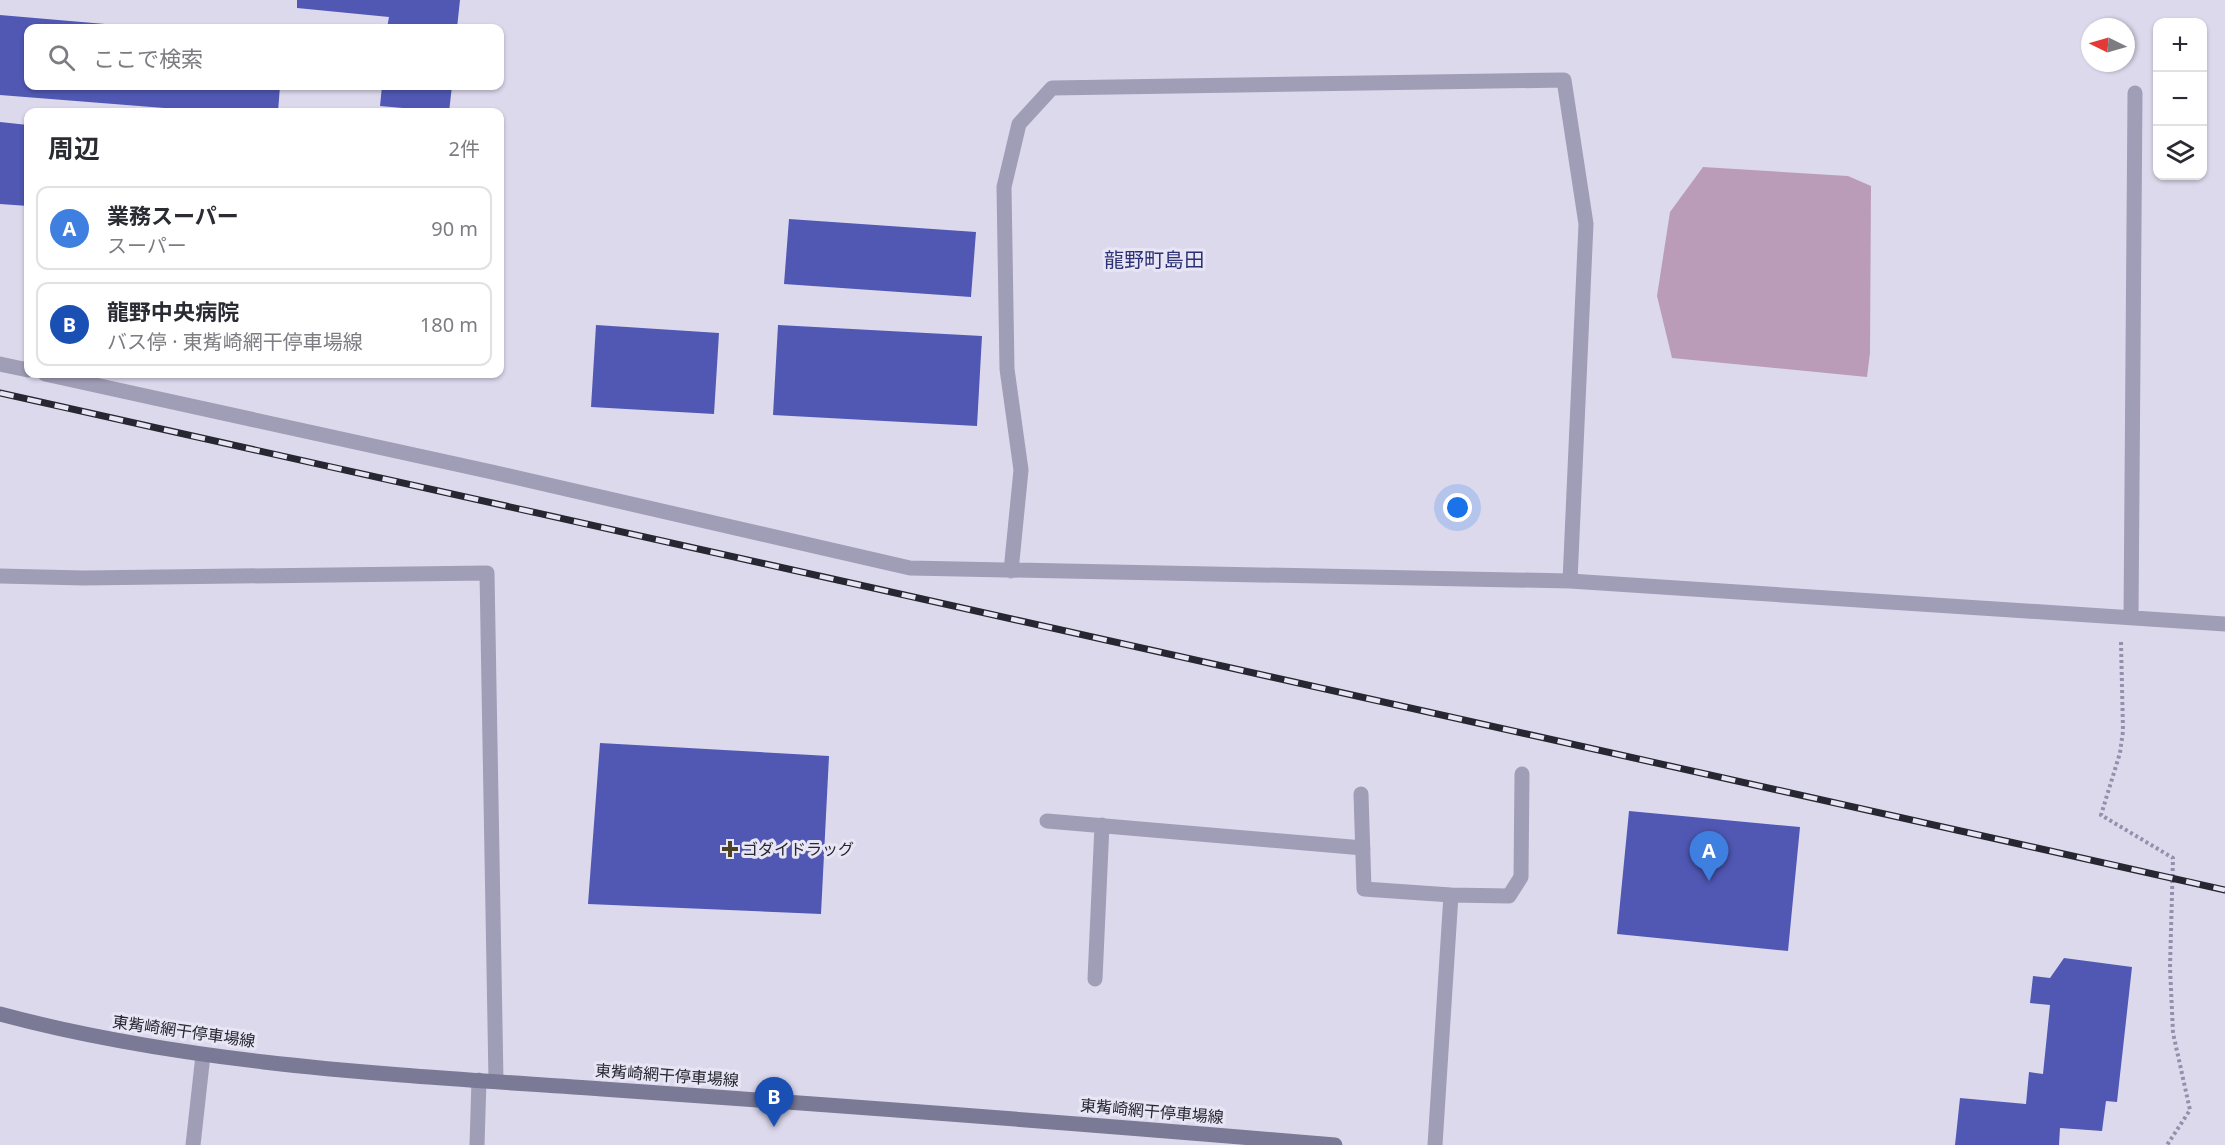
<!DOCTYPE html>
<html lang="ja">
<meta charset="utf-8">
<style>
:root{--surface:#fff;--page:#f2f2f3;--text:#2b2b33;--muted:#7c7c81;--line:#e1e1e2;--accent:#7c3aed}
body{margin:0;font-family:"Noto Sans","Noto Sans JP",sans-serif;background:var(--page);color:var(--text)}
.controls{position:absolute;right:18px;top:18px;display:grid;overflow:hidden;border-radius:12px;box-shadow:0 2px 4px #0004}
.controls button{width:54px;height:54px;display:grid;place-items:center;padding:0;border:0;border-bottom:2px solid var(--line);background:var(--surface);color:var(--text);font:30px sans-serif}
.compass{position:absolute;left:2081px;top:18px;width:54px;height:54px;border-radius:50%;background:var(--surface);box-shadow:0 2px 4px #0004;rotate:275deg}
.you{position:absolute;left:1458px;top:508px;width:21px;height:21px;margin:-15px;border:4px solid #fff;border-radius:50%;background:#1a73e8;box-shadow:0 0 0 9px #1a73e833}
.badge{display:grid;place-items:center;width:39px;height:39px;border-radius:50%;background:var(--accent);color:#fff;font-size:20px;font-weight:700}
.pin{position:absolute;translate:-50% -50px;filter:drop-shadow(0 2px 3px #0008)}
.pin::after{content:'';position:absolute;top:32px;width:21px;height:18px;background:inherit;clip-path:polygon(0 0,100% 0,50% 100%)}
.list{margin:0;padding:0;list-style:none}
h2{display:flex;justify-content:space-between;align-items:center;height:78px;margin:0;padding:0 24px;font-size:26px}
h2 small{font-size:20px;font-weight:400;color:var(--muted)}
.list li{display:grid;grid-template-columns:39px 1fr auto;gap:18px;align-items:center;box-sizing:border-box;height:84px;margin:0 12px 12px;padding:0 12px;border:2px solid var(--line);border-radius:12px}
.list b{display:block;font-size:22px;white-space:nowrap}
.list p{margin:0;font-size:20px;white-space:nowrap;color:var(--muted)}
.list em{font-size:20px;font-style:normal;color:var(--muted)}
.icon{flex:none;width:33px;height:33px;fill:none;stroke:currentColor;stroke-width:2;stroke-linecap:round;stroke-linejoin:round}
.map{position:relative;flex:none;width:2225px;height:1145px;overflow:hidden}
.search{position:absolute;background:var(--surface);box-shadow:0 2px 4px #0004;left:24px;top:24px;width:480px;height:66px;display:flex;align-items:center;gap:15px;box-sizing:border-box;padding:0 21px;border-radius:12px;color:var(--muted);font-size:22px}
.panel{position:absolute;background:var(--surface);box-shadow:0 2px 4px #0004;left:24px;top:108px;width:480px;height:270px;border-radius:12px}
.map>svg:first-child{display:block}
.green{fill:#ba9cb9}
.building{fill:#5058b4}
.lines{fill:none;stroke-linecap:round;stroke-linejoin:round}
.path{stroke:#9390ac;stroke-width:4;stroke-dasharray:3 3;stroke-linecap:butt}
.minor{stroke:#a09db7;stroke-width:15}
.secondary{stroke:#7a7996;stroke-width:15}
.rail-casing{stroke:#262731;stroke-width:7}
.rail{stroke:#e8e5f5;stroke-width:4.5;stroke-dasharray:14;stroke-linecap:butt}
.poi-dot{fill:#4c4122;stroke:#e8e5f5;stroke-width:2}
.labels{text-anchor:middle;stroke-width:6;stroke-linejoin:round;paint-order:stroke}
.poi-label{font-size:16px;fill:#262731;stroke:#e8e5f5;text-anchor:start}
.street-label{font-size:16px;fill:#262731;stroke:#e8e5f5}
.quarter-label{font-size:20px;fill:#2b3174;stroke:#e8e5f5}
</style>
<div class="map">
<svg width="2225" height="1145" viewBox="0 0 2225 1145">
<rect width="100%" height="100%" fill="#ddd9ed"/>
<path class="green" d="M1703 167 1848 176 1871 186 1870 353 1867 377 1672 358 1657 296 1670 212Z"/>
<path class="building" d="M297 0H460L457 28H387L389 17 297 8Z
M0 15 140 27 28 28V86H280L278 112H215L0 95Z
M382 86H452L449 112 380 106Z
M0 122 28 125V206L0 204Z
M789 219 976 232 971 297 784 284Z
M596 325 719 333 714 414 591 407Z
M778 325 982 336 977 426 773 415Z
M600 743 829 756 821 914 588 904Z
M1629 811 1800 827 1788 951 1617 934Z
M2064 958 2132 967 2117 1102 2106 1101 2102 1131 2060 1128 2059 1145H1955L1960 1098 2026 1104 2029 1072 2043 1074 2050 1005 2030 1003 2033 976 2050 978Z"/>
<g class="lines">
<path class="path" d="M2121 642 2123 731 2120 753 2101 815 2173 858 2170 967 2173 1033 2190 1110 2167 1145"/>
<path class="minor" d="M0 364 28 370
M45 374 492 472 910 568 1570 581 2225 624
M1011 571 1021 470 1007 369 1004 187 1019 124 1052 88 1564 80 1586 224 1570 581
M0 576 84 578 487 573 496 1081
M2131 617 2135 93
M1361 794 1364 889 1451 895
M1047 821 1363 848
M1095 979 1102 825
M193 1145 203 1055
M477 1145 479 1080
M1435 1145 1451 895 1509 896 1521 877 1522 774"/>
<path class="secondary" d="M0 1014C193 1066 403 1075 602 1089 846 1106 1091 1124 1335 1145"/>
<defs>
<path id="rail" d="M0 393 2225 890"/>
</defs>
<use href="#rail" class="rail-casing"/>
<use href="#rail" class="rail"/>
</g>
<path class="poi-dot" d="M727 840h6v6h6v6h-6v6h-6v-6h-6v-6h6z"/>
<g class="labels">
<g class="poi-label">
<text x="742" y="855">ゴダイドラッグ</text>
</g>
<g class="street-label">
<text transform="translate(184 1031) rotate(8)" y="6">東觜崎網干停車場線</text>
<text transform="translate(667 1075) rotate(4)" y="6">東觜崎網干停車場線</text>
<text transform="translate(1152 1111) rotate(5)" y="6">東觜崎網干停車場線</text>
</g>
<g class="quarter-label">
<text x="1154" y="267">龍野町島田</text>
</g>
</g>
</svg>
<div class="controls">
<button>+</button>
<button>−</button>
<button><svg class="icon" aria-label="layers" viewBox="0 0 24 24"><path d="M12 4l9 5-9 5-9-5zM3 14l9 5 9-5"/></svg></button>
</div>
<svg class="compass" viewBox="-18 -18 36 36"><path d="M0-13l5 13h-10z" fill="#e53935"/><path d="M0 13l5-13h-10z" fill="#7c7c81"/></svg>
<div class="you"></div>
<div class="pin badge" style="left:1709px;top:881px;background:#3f7fe0">A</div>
<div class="pin badge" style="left:774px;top:1127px;background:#1a4fb4">B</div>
<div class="search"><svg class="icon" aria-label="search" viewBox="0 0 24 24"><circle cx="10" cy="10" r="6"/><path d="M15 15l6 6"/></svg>ここで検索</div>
<section class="panel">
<h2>周辺<small>2件</small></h2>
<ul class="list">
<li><span class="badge" style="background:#3f7fe0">A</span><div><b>業務スーパー</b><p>スーパー</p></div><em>90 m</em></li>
<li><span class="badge" style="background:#1a4fb4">B</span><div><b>龍野中央病院</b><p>バス停 · 東觜崎網干停車場線</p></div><em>180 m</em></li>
</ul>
</section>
</div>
